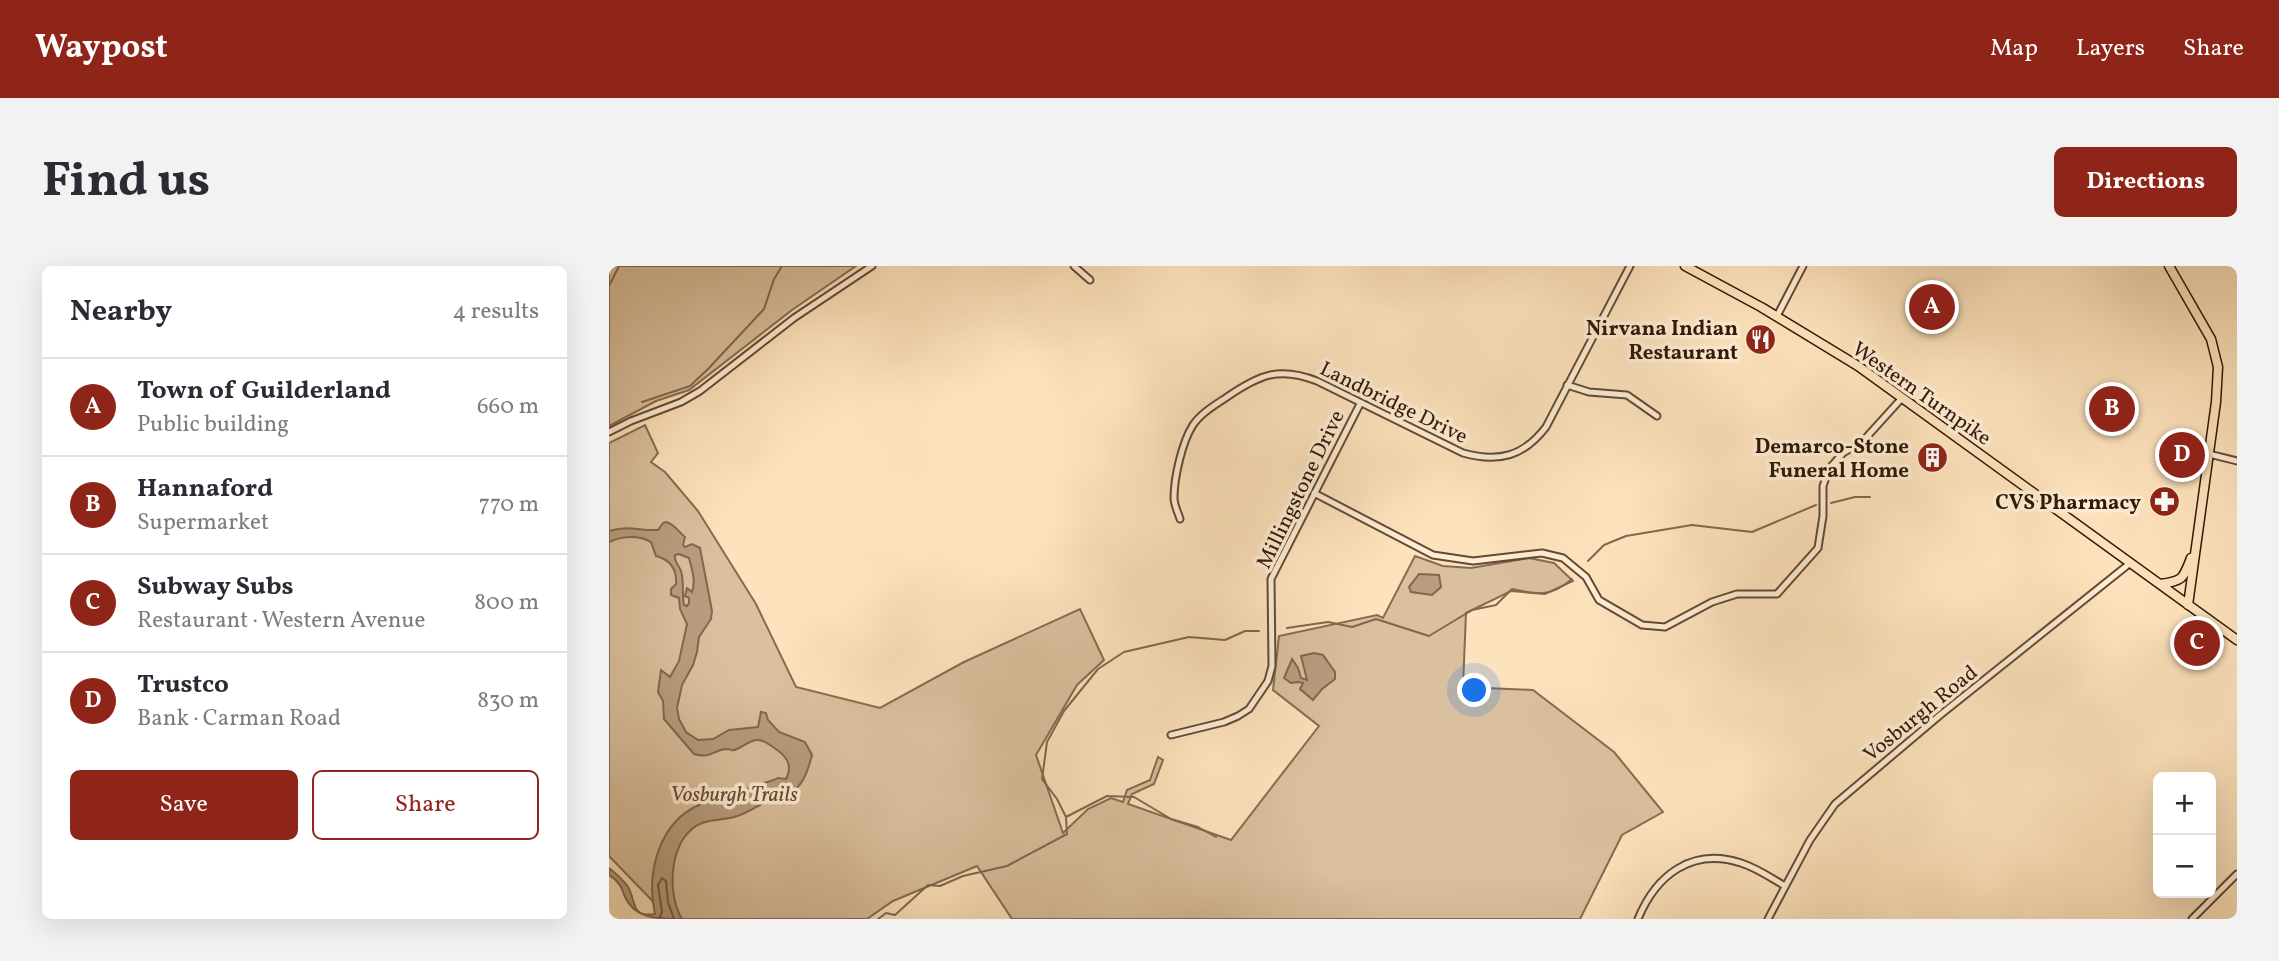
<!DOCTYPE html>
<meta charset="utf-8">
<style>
:root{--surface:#fff;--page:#f2f2f3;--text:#2b2b33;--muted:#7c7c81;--line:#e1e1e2;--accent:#8f2418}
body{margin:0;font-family:Vollkorn,serif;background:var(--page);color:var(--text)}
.controls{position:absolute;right:21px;bottom:21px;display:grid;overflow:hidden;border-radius:10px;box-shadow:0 7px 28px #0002}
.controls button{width:63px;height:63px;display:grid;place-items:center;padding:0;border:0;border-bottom:2px solid var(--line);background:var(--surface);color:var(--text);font:35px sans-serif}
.you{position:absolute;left:866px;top:425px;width:24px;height:24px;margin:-18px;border:5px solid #fff;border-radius:50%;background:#1a73e8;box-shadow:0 0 0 10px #1a73e833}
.badge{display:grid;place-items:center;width:46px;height:46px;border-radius:50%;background:var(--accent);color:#fff;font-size:23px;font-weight:700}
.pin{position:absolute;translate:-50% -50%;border:4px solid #fff;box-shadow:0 2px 7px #0006}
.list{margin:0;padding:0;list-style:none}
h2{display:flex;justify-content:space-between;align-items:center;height:91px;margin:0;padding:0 28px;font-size:30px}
h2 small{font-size:23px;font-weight:400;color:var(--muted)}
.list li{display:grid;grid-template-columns:46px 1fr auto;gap:21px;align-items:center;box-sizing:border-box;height:98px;padding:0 28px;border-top:2px solid var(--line)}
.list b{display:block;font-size:26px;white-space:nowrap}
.list p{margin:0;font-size:23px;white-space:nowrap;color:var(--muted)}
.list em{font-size:23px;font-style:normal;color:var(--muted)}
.actions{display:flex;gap:14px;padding:21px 28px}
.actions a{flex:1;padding:16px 0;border:2px solid var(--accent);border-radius:10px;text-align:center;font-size:24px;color:var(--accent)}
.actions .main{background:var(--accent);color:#fff}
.map{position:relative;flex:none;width:1628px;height:653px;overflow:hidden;border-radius:10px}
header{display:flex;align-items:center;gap:42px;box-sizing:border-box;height:98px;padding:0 35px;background:var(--accent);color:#fff}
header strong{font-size:33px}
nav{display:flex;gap:38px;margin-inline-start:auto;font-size:24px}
.intro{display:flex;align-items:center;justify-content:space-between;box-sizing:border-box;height:168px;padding:0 42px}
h1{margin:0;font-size:49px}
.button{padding:18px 32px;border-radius:10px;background:var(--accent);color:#fff;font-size:24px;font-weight:700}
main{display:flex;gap:42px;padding:0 42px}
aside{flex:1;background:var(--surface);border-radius:10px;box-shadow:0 7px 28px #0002}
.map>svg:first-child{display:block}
.green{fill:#dac09e;stroke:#866b52;stroke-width:2}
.water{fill:#b89d7f;stroke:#82674f;stroke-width:2;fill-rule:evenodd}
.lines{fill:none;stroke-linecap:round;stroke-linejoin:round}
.shore{stroke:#745a43;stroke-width:2}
.stream{stroke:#82674f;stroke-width:2}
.minor-casing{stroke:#644934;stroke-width:9}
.primary-casing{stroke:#311607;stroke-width:11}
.minor{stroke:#feedd4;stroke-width:5}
.primary{stroke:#fde3bd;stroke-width:8}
.labels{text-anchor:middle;stroke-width:7;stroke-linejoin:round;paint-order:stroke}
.poi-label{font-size:21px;font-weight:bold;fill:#311607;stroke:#feedd4;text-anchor:end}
.street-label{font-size:21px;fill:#311607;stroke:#feedd4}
.park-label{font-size:21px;font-style:italic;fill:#644934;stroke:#feedd4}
</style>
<header>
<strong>Waypost</strong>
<nav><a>Map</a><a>Layers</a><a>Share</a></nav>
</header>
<div class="intro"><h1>Find us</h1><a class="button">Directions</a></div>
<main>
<aside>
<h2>Nearby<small>4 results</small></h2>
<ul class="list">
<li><span class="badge">A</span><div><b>Town of Guilderland</b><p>Public building</p></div><em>660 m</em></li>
<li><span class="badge">B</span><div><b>Hannaford</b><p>Supermarket</p></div><em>770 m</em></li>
<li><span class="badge">C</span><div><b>Subway Subs</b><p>Restaurant · Western Avenue</p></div><em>800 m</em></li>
<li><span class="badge">D</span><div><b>Trustco</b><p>Bank · Carman Road</p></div><em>830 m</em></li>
</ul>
<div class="actions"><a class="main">Save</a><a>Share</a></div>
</aside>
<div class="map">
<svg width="1628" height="653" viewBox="0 0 1628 653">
<rect width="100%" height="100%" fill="#fde3bd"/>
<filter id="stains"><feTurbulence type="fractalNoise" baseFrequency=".00286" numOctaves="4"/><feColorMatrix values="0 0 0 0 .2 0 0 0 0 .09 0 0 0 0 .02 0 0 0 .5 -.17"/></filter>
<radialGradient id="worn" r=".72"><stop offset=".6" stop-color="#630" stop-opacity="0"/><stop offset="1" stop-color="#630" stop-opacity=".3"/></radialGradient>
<path class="green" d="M0 0H247L183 44 80 124 47 135 0 160Z
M36 159 49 187 42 196 56 206 89 245 147 338 187 421 271 442 355 396 471 343 495 394 468 419 427 489 454 567 479 543 502 532 514 536 518 524 541 514 549 491 554 494 545 518 523 528 519 538 622 574 710 460 664 424 670 370 768 349 774 352 806 290 834 300 862 302 920 292 945 297 964 315 936 328 902 325 857 347 854 421 924 424 1005 486 1054 546 1013 569 971 653H403L368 600 284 635 258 653H61L0 590V177Z"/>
<path class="water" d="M57 256C67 259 69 266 76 271L74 279 76 281 83 278 91 282 103 345 102 353 90 371 88 386 84 399 73 419 68 442 70 453 77 466 89 474 104 473 120 464 149 461 152 446 157 447 159 454 170 466 196 476 203 489C197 513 191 525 168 534L164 532C151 538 138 548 125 551 114 554 104 553 93 557 60 570 57 627 73 653 49 653 26 653 16 631 12 620 10 615 0 609V602C6 607 17 616 20 623 27 636 22 652 46 648 37 608 49 556 92 538 101 535 110 534 119 531 129 528 138 522 149 519 156 516 162 516 169 512L177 513C185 498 176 489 164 481 159 478 155 474 149 474 141 474 135 480 128 483 121 486 126 483 117 483 104 484 103 493 85 488L55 453 54 435 49 426 52 404 61 411 70 395 78 358 71 343 70 332 62 329V323L67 318C68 303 62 294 47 290L42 276C29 269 13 270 0 276V265C22 259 30 265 49 264L54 257ZM70 288 80 292C83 304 87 315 83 326L78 322 76 330 80 332V337L78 340 75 339C73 329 75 313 72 305 69 297 65 297 66 289Z
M810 308 830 309 832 321 823 329 802 326 800 321Z
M705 387 714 389 726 406V413L713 423 704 434 691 423 694 417 689 416 682 417 675 412 683 393 689 402 692 412 698 414 692 390Z"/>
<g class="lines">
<path class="shore" d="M50 653 53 646 49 619 53 612 57 615 59 636 65 653"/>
<path class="stream" d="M0 20 10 0
M33 136 81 120 100 102 155 43 165 13 173 0
M1222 237 1246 231H1261
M979 295 995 279 1017 270 1083 259 1143 266 1207 239
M678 362 719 356 743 361 767 353 820 370 863 344 887 339 903 323C929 329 942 331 963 313
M457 551 448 533 433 513 438 476 455 445 489 403 515 386 580 371 616 374 636 365H650
M269 653 277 647 286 649 319 619 331 620 354 610 398 600 458 568 457 551 498 530 525 531 562 553 589 561 607 571"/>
<defs>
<path id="minor" d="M465 0 481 14
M1168 50 1194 0
M958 119 980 126 1018 129 1048 150
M0 166 22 155 72 136 91 125 185 52 263 0
M1600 188 1628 195
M705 227 824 289 864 295 933 287 954 292 977 311 990 334 1033 359 1056 361 1103 336 1128 328H1168L1209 282 1214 250V220L1220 203 1234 187 1254 175 1293 132
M571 253C569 246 565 239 565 232 565 212 573 176 584 159 592 147 606 139 618 131 650 109 670 100 708 115L854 187C890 197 915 190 937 161L1021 0
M562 469 615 456 629 450 640 443 659 415 663 400 662 313 751 138
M1029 653C1047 609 1083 581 1132 597 1148 602 1162 612 1176 620
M1159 653 1201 574 1226 538 1330 450 1520 298
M1583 653 1628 608"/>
<path id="primary" d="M1076 0 1152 41 1249 100 1628 374
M1560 0 1602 73 1609 101 1607 136 1579 339
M1551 318C1574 315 1574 313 1582 292"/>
</defs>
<use href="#minor" class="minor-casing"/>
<use href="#primary" class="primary-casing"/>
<use href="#minor" class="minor"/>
<use href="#primary" class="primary"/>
</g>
<defs>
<symbol id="restaurant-disc" viewBox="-11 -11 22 22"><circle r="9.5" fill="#8f2418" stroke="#feedd4"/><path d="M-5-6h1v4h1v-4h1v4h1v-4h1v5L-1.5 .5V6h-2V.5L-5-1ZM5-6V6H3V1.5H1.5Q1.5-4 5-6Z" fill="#fff"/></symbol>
<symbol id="building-disc" viewBox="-11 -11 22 22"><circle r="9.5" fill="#8f2418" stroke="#feedd4"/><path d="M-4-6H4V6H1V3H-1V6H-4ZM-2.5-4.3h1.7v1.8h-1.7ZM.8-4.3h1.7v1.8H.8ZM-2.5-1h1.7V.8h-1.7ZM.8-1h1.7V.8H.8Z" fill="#fff"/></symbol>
<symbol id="pharmacy-disc" viewBox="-11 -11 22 22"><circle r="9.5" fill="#8f2418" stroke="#feedd4"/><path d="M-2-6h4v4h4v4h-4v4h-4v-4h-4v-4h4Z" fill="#fff"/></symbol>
</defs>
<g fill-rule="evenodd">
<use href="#restaurant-disc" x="1134" y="56" width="35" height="35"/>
<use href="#building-disc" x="1306" y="174" width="35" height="35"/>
<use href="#pharmacy-disc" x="1538" y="218" width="35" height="35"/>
</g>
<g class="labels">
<g class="poi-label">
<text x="1129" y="69">Nirvana Indian<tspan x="1129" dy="24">Restaurant</tspan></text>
<text x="1300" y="187">Demarco-Stone<tspan x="1300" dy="24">Funeral Home</tspan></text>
<text x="1532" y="243">CVS Pharmacy</text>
</g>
<g class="street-label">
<text transform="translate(1313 127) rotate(35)" y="7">Western Turnpike</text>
<text transform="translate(785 136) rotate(26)" y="7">Landbridge Drive</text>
<text transform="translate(691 223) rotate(-64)" y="7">Millingstone Drive</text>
<text transform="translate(1311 447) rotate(-39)" y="7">Vosburgh Road</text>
</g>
<g class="park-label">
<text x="125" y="535">Vosburgh Trails</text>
</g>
</g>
<rect width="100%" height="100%" filter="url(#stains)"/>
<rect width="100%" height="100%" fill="url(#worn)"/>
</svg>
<div class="controls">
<button>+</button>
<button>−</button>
</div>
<div class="you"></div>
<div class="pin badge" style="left:1323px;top:41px">A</div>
<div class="pin badge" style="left:1503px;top:143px">B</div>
<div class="pin badge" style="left:1588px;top:377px">C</div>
<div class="pin badge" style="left:1573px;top:189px">D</div>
</div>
</main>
